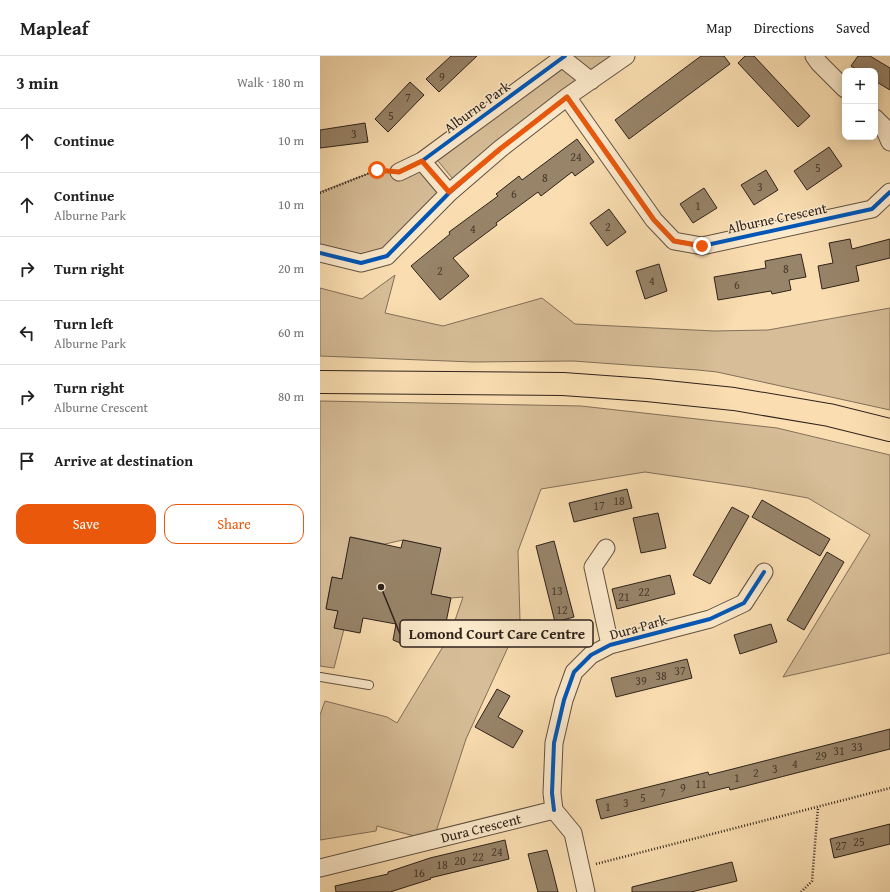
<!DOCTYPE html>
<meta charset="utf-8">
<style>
:root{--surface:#fff;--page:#f2f2f2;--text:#222;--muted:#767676;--line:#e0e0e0;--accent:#ea580c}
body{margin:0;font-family:"Gentium Book Plus",serif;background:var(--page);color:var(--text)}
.controls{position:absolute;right:12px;top:12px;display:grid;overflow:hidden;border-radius:8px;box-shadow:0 2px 10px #0003}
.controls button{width:36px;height:36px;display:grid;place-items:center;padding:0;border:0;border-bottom:1px solid var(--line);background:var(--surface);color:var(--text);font:20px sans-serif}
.stop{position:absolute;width:12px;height:12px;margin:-9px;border:3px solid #ea580c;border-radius:50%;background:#fff}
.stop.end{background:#ea580c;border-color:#fff;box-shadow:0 1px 4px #0008}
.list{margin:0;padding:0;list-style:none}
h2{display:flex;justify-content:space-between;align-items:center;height:52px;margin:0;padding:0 16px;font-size:17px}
h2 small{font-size:13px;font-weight:400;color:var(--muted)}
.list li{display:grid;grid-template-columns:26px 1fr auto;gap:12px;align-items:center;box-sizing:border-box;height:64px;padding:0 16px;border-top:1px solid var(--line)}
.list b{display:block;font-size:15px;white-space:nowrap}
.list p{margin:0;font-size:13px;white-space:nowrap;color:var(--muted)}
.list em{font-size:13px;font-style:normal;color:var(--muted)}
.actions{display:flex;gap:8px;padding:12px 16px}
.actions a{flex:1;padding:9px 0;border:1px solid var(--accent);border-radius:12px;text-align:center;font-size:14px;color:var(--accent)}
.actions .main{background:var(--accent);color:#fff}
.icon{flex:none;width:22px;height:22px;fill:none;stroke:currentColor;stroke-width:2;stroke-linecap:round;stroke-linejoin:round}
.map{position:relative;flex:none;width:570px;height:836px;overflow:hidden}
header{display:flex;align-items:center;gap:24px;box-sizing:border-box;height:56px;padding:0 20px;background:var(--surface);border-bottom:1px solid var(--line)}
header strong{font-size:19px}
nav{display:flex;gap:22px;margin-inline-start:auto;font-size:14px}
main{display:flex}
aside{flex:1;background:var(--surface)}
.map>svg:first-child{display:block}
.green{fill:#d7be98;stroke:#82705a}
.building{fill:#988469;stroke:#2e221b}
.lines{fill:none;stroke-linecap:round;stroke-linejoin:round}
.service-casing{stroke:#615140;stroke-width:10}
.minor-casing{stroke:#615140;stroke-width:19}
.primary-casing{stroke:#2e221b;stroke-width:24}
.path{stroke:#2e221b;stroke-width:2.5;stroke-dasharray:1 2;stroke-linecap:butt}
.service{stroke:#fceacc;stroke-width:8}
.minor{stroke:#fceacc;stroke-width:17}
.primary{stroke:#fadeb1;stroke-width:22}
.cycleway-casing{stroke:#fceacc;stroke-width:6}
.cycleway{stroke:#0057b8;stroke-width:4}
.route{stroke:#ea580c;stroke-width:5}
.labels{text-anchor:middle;stroke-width:3;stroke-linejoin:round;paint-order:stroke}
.number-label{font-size:12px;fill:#483a2e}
.street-label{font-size:14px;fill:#2e221b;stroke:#fceacc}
.leader{fill:none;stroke:#2e221b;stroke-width:1.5}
.callout-dot{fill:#2e221b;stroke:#fceacc;stroke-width:1.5}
.callout{fill:#fceacc;stroke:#2e221b;stroke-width:1.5}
.callout-label{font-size:15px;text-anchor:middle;font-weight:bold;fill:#2e221b}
</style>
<header>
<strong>Mapleaf</strong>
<nav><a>Map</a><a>Directions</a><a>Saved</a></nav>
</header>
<main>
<aside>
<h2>3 min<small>Walk · 180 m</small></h2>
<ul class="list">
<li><svg class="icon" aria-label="ahead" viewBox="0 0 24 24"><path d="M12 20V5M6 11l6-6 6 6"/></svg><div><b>Continue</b></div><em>10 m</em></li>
<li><svg class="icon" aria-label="ahead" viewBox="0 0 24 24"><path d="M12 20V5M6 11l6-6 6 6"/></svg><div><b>Continue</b><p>Alburne Park</p></div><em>10 m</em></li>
<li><svg class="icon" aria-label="right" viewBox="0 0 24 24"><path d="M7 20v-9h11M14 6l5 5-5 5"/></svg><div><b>Turn right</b></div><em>20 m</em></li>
<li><svg class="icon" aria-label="left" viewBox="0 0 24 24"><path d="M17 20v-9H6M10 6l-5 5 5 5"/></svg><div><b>Turn left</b><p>Alburne Park</p></div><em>60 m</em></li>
<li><svg class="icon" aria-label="right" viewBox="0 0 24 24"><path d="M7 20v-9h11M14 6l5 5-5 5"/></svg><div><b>Turn right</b><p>Alburne Crescent</p></div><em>80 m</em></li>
<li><svg class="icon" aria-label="arrive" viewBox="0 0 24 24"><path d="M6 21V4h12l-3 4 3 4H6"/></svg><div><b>Arrive at destination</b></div></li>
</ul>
<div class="actions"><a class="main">Save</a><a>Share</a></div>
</aside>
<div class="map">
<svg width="570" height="836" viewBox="0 0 570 836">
<rect width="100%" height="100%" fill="#fadeb1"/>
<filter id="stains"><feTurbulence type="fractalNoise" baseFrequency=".005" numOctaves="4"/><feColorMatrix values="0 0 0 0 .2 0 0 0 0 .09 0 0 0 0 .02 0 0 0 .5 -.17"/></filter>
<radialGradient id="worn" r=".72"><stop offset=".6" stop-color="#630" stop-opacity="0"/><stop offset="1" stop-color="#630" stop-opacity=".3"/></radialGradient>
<path class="green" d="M248 0H304L137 128 113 99Z
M102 105 129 137 67 200 0 197V136L55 115 79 116Z
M75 219 65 257 123 270 222 242 255 268 394 275 448 274 570 252V354L397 316 378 314 253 305 153 306 0 300V232L42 243Z
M0 345 261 350 457 372 570 399V597L463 621 550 479 488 442 427 431 325 416 221 433 198 495 200 565 146 683 113 785 57 770 56 775 0 784V659L5 645 67 661 77 667 130 579 143 541 131 542 111 538 120 492 83 484 65 488 31 481 22 523 12 521 6 552 18 555 14 572 24 573 14 612 0 610Z"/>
<path class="building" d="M131 0H157L119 36 106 23Z
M381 0H404L410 8 309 83 295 64Z
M425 0H434L490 60 478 71 418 7Z
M538 0H550L570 12V34L555 25V15H539L531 10Z
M90 26 104 39 68 76 55 63Z
M45 67 48 86 0 92V74Z
M257 83 274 106 255 120 252 116 221 140 218 136 176 167 177 169 133 202 149 220 120 244 91 210 130 178 129 176 178 140 176 138 199 120 202 124Z
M509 91 522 110 487 134 474 115Z
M446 114 458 134 434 149 421 129Z
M384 132 397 152 373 167 360 148Z
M289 153 306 176 287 190 270 167Z
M530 183 532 193 570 183V202L536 210 539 225 502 233 498 210 513 207 509 187Z
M481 198 486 221 469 224 471 234 452 238 451 235 398 244 394 221 446 212 445 205Z
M339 208 347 235 325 243 316 215Z
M307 433 312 452 254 466 249 447Z
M442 444 510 483 500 500 432 461Z
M412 451 429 460 390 528 373 519Z
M338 457 346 492 321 497 313 462Z
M30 481 81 492 83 484 121 492 111 538 131 542 124 576 103 571 100 589H85L73 584 76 568 43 562 40 577 14 572 18 555 6 553 12 521 22 523Z
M234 485 254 561 235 566 216 490Z
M507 496 524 506 484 574 467 564Z
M350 519 355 538 297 553 292 533Z
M451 568 457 586 420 598 414 579Z
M367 603 372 622 296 641 291 622Z
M177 633 190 640 178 661 203 675 193 692 155 671Z
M570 673V693L410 734 409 731 281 763 276 744 388 716 389 719Z
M570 768V788L514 802 510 783Z
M185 784 189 803 110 822 111 823 70 836H16L15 830 68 818V816L110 802Z
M227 794 232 812 238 836H218L208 798Z
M412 806 417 825 371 836H312V831Z"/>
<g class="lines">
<defs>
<path id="service" d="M0 621 49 629"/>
<path id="minor" d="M494 0 499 7 525 33
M242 2 271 25
M247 41 334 164 354 185 382 190 552 153 570 136
M555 62 563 70 570 86
M102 105 129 137
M79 116 102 105 245 0
M0 197 41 207 67 200 129 137 180 93 247 41 306 0
M286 492 273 511 290 589
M234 754 232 737 234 687 244 644 254 616 271 599 290 589 390 563 424 547 444 516
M0 812 234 754 253 777 266 836"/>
<path id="primary" d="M0 326 243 328 327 334 414 343 509 359 570 374"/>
</defs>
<use href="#service" class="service-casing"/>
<use href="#minor" class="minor-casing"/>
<use href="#primary" class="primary-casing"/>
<path class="path" d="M0 137 57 114 63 115
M276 808 570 732
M481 836 492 825 498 751"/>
<use href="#service" class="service"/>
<use href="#minor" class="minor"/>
<use href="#primary" class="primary"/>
<defs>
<path id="cycleway" d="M79 116 102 105 245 0
M0 197 41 207 67 200 129 137 180 93 247 41 334 164 354 185 382 190 552 153 570 136
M234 754 232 737 234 687 244 644 254 616 271 599 290 589 390 563 424 547 444 516"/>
</defs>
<use href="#cycleway" class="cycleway-casing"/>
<use href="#cycleway" class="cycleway"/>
</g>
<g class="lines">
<path class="route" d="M57 114 79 116 102 105 129 136 180 93 247 41 334 164 354 185 382 190"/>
</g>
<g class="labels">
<g class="number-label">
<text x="122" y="25">9</text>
<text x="88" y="46">7</text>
<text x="71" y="64">5</text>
<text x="34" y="82">3</text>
<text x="256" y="105">24</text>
<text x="498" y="116">5</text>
<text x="225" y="126">8</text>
<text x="440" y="135">3</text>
<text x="194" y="142">6</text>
<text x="378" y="154">1</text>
<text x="288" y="175">2</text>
<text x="153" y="177">4</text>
<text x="466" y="217">8</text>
<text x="120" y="219">2</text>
<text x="332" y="229">4</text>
<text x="417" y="233">6</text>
<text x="299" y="449">18</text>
<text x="279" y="454">17</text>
<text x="237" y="539">13</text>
<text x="324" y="540">22</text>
<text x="304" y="545">21</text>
<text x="242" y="558">12</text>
<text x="360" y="619">37</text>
<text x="341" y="624">38</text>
<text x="321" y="629">39</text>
<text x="537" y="695">33</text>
<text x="519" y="699">31</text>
<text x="501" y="704">29</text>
<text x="475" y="712">4</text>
<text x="455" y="717">3</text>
<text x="436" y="721">2</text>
<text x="417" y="726">1</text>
<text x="381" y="732">11</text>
<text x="363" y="736">9</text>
<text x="343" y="741">7</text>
<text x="323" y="746">5</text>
<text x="306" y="751">3</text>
<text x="288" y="755">1</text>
<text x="539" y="790">25</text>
<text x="521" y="794">27</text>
<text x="177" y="800">24</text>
<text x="158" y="805">22</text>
<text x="140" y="809">20</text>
<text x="122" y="813">18</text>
<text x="99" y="821">16</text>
</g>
<g class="street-label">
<text transform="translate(157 51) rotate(-36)" y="5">Alburne Park</text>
<text transform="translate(457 162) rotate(-12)" y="5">Alburne Crescent</text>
<text transform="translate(318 571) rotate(-16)" y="5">Dura Park</text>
<text transform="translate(161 772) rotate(-14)" y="5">Dura Crescent</text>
</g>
</g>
<path class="leader" d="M61 531L80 578"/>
<circle class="callout-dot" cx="61" cy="531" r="4"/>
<rect class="callout" x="80" y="564" width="193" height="27" rx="4"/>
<g class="callout-label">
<text x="177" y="583">Lomond Court Care Centre</text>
</g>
<rect width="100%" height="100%" filter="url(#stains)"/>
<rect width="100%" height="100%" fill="url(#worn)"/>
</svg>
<div class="controls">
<button>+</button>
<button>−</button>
</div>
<div class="stop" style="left:57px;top:114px"></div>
<div class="stop end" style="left:382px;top:190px"></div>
</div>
</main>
